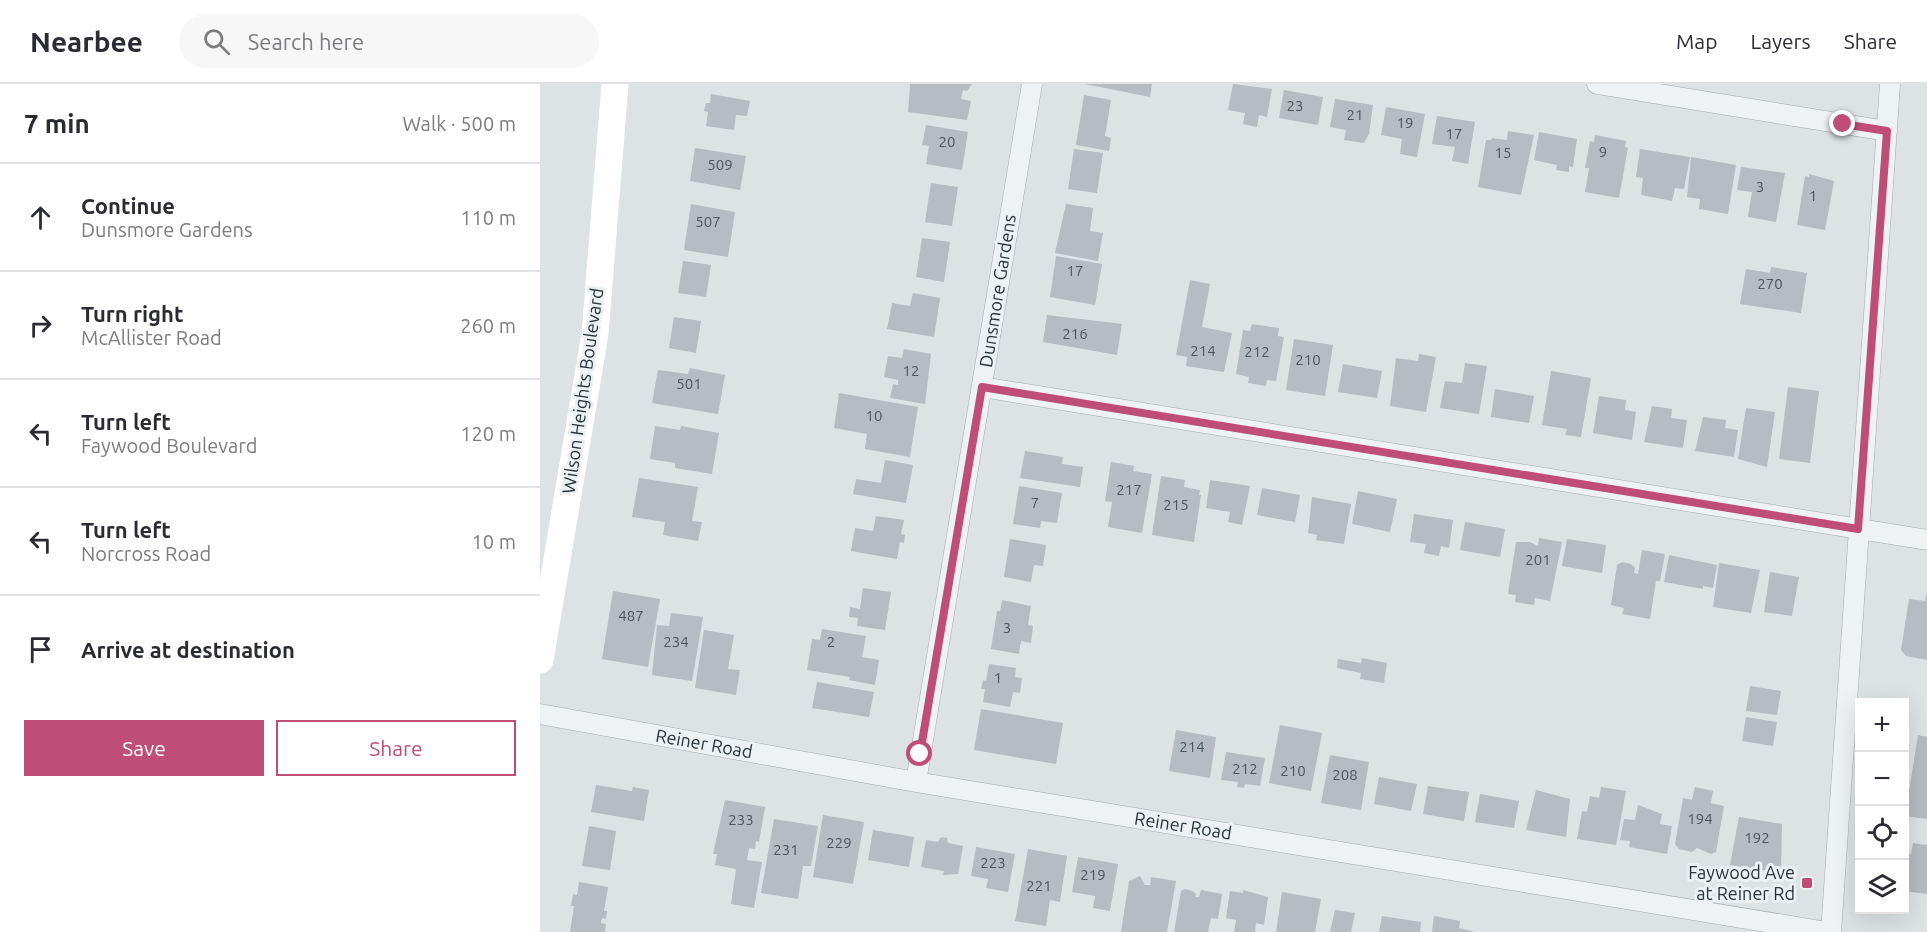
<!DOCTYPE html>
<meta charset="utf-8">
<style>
:root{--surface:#fff;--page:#f7f7f7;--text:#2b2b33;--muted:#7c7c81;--line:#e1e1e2;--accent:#bf4e77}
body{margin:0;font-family:Ubuntu,sans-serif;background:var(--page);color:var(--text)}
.controls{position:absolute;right:18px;bottom:18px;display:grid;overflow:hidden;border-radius:0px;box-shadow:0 6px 24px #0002}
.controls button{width:54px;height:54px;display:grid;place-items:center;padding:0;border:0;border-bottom:2px solid var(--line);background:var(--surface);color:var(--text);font:30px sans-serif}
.stop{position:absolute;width:18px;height:18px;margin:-14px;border:4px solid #bf4e77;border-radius:50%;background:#fff}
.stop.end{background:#bf4e77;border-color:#fff;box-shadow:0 2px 6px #0008}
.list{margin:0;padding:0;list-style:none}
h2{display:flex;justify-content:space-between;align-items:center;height:78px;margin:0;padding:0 24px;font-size:26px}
h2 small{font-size:20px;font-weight:400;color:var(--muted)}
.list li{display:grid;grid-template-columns:39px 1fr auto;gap:18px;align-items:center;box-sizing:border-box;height:108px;padding:0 24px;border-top:2px solid var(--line)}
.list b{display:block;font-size:22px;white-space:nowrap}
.list p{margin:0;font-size:20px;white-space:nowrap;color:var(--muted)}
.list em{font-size:20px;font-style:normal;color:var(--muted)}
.actions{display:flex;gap:12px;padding:18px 24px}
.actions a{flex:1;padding:14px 0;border:2px solid var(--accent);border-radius:0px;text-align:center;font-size:21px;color:var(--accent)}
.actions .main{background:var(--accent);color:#fff}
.icon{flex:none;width:33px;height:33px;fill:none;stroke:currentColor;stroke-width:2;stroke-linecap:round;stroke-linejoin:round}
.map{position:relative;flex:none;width:1387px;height:848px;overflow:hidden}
header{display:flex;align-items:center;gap:36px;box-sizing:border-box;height:84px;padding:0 30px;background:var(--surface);border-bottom:2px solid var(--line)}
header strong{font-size:28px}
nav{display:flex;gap:33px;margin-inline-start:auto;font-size:21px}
.search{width:420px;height:54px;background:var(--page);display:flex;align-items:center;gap:15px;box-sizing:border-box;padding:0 21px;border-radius:33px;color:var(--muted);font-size:22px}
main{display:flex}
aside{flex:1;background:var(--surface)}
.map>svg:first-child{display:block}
.building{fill:#b5bcc2}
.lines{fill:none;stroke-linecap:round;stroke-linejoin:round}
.minor-casing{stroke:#a3aaae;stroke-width:21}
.minor{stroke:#eff2f4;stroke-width:20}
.secondary{stroke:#fff;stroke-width:27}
.route{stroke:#bf4e77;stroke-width:8}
.poi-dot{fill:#bf4e77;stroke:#ecf1f3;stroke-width:2}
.labels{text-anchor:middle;stroke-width:6;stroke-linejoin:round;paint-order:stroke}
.number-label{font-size:15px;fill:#4b555c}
.street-label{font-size:18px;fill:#28333a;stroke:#ecf1f3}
.poi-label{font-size:18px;fill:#28333a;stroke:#ecf1f3;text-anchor:end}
</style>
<header>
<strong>Nearbee</strong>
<div class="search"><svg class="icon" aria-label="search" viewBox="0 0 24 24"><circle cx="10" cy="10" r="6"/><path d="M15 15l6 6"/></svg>Search here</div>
<nav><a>Map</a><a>Layers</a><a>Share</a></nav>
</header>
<main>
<aside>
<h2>7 min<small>Walk · 500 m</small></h2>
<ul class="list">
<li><svg class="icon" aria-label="ahead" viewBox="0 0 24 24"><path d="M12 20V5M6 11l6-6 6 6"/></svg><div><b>Continue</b><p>Dunsmore Gardens</p></div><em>110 m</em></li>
<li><svg class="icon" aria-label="right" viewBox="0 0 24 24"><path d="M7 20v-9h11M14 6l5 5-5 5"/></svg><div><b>Turn right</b><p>McAllister Road</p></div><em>260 m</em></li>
<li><svg class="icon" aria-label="left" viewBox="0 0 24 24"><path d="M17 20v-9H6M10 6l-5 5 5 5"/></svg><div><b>Turn left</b><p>Faywood Boulevard</p></div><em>120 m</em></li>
<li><svg class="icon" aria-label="left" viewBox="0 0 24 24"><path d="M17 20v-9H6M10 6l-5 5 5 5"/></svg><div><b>Turn left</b><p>Norcross Road</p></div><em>10 m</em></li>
<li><svg class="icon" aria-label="arrive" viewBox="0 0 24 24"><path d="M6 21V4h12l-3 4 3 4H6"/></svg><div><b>Arrive at destination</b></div></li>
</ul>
<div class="actions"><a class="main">Save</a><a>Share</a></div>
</aside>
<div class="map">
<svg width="1387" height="848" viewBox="0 0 1387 848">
<rect width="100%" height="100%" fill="#dde2e5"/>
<path class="building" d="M370 0H432L427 7 423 6 421 15 431 17 427 36 368 28Z
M545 0H612L610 13Z
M693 0 732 5 727 33 719 31 717 43 703 40 705 29 688 26Z
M744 6 783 13 778 41 739 34Z
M171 10 210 17 207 32 196 31 194 46 166 42 168 28 164 27 166 19H170Z
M544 11 571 16 565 52 571 54 569 67 536 61Z
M795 15 833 21 829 50 824 59 804 56 806 46 790 43Z
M846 23 885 30 877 73 860 70 862 55 841 51Z
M897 32 935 38 928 80 912 77 915 63 892 60Z
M386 41 428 48 422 86 386 80 389 62 382 61Z
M968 47 994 51 981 111 938 103 946 56H951L952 54 967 56Z
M999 48 1037 55 1033 83 1029 82V88L1016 86 1017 81 994 76Z
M1055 51 1086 57 1085 63 1088 64 1079 114 1045 108 1049 84H1045L1050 57 1054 58Z
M155 64 206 72 200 106 150 97Z
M534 65 563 69 557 109 528 105Z
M1100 65 1150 73 1144 105 1135 104 1132 117 1101 111 1103 94 1096 93Z
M1151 73 1196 81 1188 130 1159 125 1160 115 1147 113Z
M1201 83 1245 89 1236 138 1208 133 1212 108 1197 106Z
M1269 90 1294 97 1285 146 1257 141 1265 92 1269 93Z
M391 99 418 103 412 142 385 138Z
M151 120 195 128 188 173 144 166Z
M526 120 553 124 550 147 563 149 558 177 515 169Z
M382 154 410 158 404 198 376 193Z
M516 172 562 180 555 221 510 213Z
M143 177 171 181 166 213 138 209Z
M1231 183 1267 189 1261 229 1200 220 1206 185 1230 189Z
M650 196 670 200 662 243 692 249 684 288 646 282 647 273 636 271Z
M373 209 400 214 394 253 347 245 352 219 370 222Z
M507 231 582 240 577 271 503 258Z
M134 233 161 237 156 269 129 264Z
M712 240 739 244 738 252 744 253 736 297 727 296 726 302 708 299 709 293 696 290 703 246 710 247Z
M754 255 793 261 785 312 746 306Z
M364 265 391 270 385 320 350 314 353 300 358 301V296L344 293 348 272 362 274Z
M879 270 896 273 886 328 850 322 856 274 878 277Z
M925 279 947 282 939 330 900 324 905 297 922 299Z
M803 280 842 287 837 314 798 308Z
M150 284 185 291 178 330 112 319 118 286 148 290Z
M1011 287 1051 294 1041 353 1025 351 1027 345 1002 341Z
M1248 303 1279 307 1270 379 1239 375Z
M955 305 994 312 989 339 951 333Z
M299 309 378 323 370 373 325 365 327 350 294 344Z
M1059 312 1086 316 1085 326 1096 328 1092 356 1053 349Z
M1112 322 1132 325 1131 334 1147 336 1143 364 1104 358Z
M1206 324 1235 328 1227 383 1198 375Z
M1163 333 1186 336 1185 344 1198 346 1194 373 1155 367Z
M115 342 140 346 141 342 179 349 172 390 135 384V379L110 375Z
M485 367 523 373 522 380 543 383 540 403 480 394Z
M345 376 373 381 366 419 313 410 316 395 341 399Z
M571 378 594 382 593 387 612 390 602 449 568 443 572 418 565 417Z
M621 392 645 396 644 403 660 406 659 411H661L654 458 612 451Z
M99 394 158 403 152 437 162 438 158 457 123 451 125 438 92 433Z
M670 396 710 402 702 441 688 438 690 428 666 424Z
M479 402 522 409 517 439 501 437 500 444 473 440Z
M722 404 760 411 755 438 717 431Z
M818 407 857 415 850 448 812 440Z
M772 413 811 420 804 460 776 456 777 451 768 449Z
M874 430 913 436 909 464 901 462 899 472 884 469 886 460 870 458Z
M336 432 364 436 361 450 365 451 364 459 360 458 357 475 311 467 315 444 333 447Z
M925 438 965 445 960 473 920 466Z
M999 454 1022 458 1010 517 995 514 994 521 975 518 976 511 968 510 976 458H990L998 462Z
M470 455 506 461 503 482 494 481 491 498 464 493Z
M1027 455 1066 461 1062 489 1022 482Z
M1102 466 1125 470 1120 497H1116L1110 535 1082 530 1084 524 1071 521 1077 481 1082 478 1091 480 1095 484 1094 489 1098 490Z
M1129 471 1177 481 1173 504 1163 502V505L1124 498Z
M1179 479 1220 486 1211 529 1173 523Z
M1230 488 1259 493 1252 532 1224 528Z
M323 504 351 508 345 546 317 542 318 534 309 533 310 523 320 525Z
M73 507 120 515 108 583 62 575Z
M1386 511 1387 512V576L1366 572 1361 566 1369 515 1385 517Z
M462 516 491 522 488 541 493 542 491 559 481 557 479 570 451 565 457 527H460Z
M131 529 163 533 152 597 112 591 117 541 129 542Z
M282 545 326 552 322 573 339 576 335 601 309 596 310 593 267 586 272 555 280 556Z
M164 546 194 551 188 585 200 586 196 611 155 604Z
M822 574 847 579 844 599 820 595 821 589 797 584 798 575 821 579Z
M449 580 476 584 475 593 482 594 480 609 473 608 470 623 443 618 445 605H441L443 596 446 597Z
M277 598 334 608 329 633 272 624Z
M1210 602 1241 607 1237 631 1206 627Z
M441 625 523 639 516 680 434 666Z
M1206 633 1237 638 1233 662 1202 657Z
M740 641 782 649 771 707 729 699Z
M636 646 676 653 670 694 629 687Z
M1378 651 1387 653V735L1365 732Z
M686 668 725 674 720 702 705 700 704 704 697 703 698 698 681 696Z
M790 671 829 678 821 726 781 719Z
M839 693 877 700 871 727 834 720Z
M56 701 92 707 93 703 109 706 104 737 51 728Z
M888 702 929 708 924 737 883 730Z
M1061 703 1086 707 1076 761 1037 755 1042 727 1047 728 1050 712 1059 714Z
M1155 703 1173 707 1171 719 1184 722 1176 768 1171 770 1157 764 1152 768 1139 765 1135 760 1143 714 1152 716Z
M996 706 1030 715 1026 753 986 746Z
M940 710 979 717 974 744 935 738Z
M185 716 225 723 219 758 216 757 215 765 209 764 207 776 222 778 214 824 191 820 196 785 175 781 177 770H173Z
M1098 721 1122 730 1120 740 1132 742 1127 770 1089 763 1090 757 1080 756 1084 735 1095 736Z
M283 731 324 738 313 800 273 793Z
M1199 733 1242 740 1241 789 1190 781Z
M234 735 278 742 271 782H263L258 815 221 809Z
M49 742 76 747 70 786 42 782Z
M333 746 374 753 369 783 328 776Z
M401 753 407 754 408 759 423 762 418 790 403 791 404 787 381 783 386 756 398 758Z
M1373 759 1387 761V810L1364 807V769L1371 770Z
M436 763 475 770 468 808 446 804 448 795 431 792Z
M488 765 527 772 520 818 510 816 506 842 475 837Z
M538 773 578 780 570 827 553 824 555 812 532 808Z
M600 792 605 801H610L611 793 636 797 627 848H581L589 797Z
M39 798 68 803 64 827H67L66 835 62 834 61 839 66 840 65 848H30L34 822H31L33 810 37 811Z
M645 805 652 807 656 810 655 813H659L661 806 682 810 678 835 671 834 668 848H634L641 807Z
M703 806 728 813 724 841 716 839 715 848H694L696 836 686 834 690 807 703 809Z
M742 808 781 815 775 848H736Z
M795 826 815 829 811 848H790Z
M842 832 881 838 880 848H839Z
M894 832 920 837 919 844 935 848H892Z"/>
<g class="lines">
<defs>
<path id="minor" d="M1057 0 1347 47
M442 303 1387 456
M0 630 376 698 1287 848
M376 698 492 0
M1291 848 1350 0"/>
</defs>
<use href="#minor" class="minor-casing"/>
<use href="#minor" class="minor"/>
<path class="secondary" d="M0 576 55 250 75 0"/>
</g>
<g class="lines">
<path class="route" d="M380 670 442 303 1318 445 1347 47 1303 40"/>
</g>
<rect class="poi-dot" x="1261" y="793" width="12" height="12" rx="3"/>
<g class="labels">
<g class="number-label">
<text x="755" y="27">23</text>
<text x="815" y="36">21</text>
<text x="865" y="44">19</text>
<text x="914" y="55">17</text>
<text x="407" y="63">20</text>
<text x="1063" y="73">9</text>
<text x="963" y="74">15</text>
<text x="180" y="86">509</text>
<text x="1220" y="108">3</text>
<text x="1273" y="117">1</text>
<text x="168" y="143">507</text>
<text x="535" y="192">17</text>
<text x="1230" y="205">270</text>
<text x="535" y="255">216</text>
<text x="663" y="272">214</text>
<text x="717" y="273">212</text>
<text x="768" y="281">210</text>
<text x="371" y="292">12</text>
<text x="149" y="305">501</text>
<text x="334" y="337">10</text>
<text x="589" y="411">217</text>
<text x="495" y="424">7</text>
<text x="636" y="426">215</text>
<text x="998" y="481">201</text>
<text x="91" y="537">487</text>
<text x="467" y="549">3</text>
<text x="136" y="563">234</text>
<text x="291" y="563">2</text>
<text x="458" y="599">1</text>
<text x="652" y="668">214</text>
<text x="705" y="690">212</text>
<text x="753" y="692">210</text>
<text x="805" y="696">208</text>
<text x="1160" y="740">194</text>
<text x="201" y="741">233</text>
<text x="1217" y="759">192</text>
<text x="299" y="764">229</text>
<text x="246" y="771">231</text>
<text x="453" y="784">223</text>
<text x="553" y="796">219</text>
<text x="499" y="807">221</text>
</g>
<g class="street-label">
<text transform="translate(458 207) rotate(-81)" y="6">Dunsmore Gardens</text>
<text transform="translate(43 307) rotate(-82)" y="6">Wilson Heights Boulevard</text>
<text transform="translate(164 660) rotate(10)" y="6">Reiner Road</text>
<text transform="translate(643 742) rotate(9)" y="6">Reiner Road</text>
</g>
<g class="poi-label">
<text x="1255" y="795">Faywood Ave<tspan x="1255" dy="21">at Reiner Rd</tspan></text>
</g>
</g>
</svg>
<div class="controls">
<button>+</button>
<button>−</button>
<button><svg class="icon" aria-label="locate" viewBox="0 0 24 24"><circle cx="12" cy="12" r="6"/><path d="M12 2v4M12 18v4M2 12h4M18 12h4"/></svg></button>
<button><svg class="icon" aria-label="layers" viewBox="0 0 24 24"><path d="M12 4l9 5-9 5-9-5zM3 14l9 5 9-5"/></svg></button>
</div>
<div class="stop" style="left:380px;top:670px"></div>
<div class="stop end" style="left:1303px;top:40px"></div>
</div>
</main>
